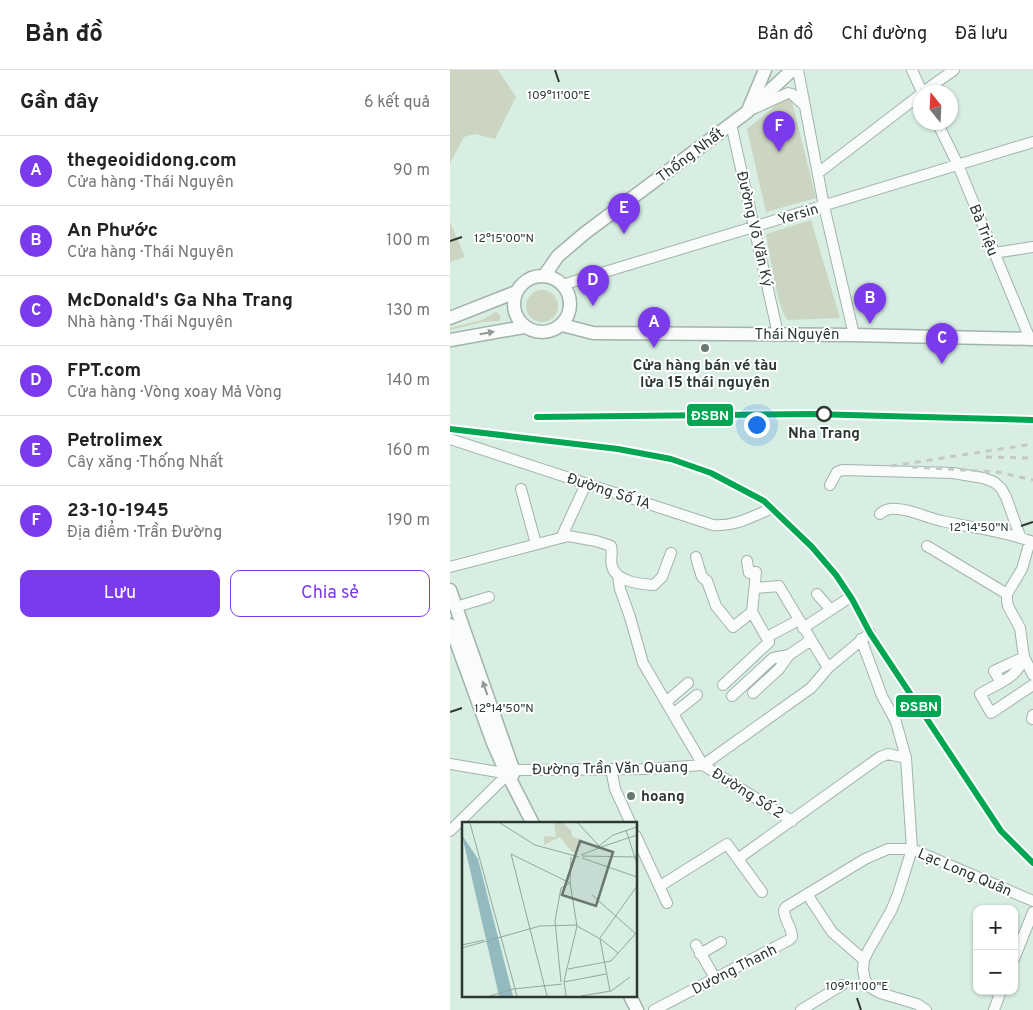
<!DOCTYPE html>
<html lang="vi">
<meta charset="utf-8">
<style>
:root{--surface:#fff;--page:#f6f6f6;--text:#222;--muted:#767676;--line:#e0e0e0;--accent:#7c3aed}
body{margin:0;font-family:Overpass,sans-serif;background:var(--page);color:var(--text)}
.controls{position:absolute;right:15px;bottom:15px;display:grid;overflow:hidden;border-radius:10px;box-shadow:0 1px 4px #0004}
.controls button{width:45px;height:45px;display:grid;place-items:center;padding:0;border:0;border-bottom:1px solid var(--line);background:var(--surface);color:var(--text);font:25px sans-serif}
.compass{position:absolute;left:463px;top:15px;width:45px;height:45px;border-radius:50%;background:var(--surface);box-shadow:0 1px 4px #0004;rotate:342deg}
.you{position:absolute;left:306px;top:354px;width:18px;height:18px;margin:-12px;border:4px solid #fff;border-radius:50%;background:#1a73e8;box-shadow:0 0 0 8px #1a73e833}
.badge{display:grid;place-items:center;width:32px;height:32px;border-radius:50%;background:var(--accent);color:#fff;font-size:16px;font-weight:700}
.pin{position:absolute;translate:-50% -41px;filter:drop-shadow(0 1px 2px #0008)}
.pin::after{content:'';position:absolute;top:26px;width:18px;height:15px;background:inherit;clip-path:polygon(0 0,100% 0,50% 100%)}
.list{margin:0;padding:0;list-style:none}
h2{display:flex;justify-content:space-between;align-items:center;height:65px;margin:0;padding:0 20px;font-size:21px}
h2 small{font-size:16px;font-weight:400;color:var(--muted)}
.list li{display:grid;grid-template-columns:32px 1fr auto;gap:15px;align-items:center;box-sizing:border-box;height:70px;padding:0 20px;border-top:1px solid var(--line)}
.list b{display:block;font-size:19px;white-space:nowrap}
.list p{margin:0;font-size:16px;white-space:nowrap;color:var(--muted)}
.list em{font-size:16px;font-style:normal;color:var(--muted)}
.actions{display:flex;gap:10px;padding:15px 20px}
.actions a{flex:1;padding:11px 0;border:1px solid var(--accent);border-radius:10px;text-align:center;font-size:18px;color:var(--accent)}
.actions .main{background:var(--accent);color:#fff}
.map{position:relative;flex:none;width:583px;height:940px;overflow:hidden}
header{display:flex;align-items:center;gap:30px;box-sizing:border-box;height:70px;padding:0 25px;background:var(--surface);border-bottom:1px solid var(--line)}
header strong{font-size:24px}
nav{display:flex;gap:28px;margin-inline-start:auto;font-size:18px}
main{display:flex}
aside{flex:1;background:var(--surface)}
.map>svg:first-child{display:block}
.green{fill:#cbd5c1}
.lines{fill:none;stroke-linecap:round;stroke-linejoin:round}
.minor-casing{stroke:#a2b3aa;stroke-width:12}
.major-casing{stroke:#a2b3aa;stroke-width:15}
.minor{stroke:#f9fcfb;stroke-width:10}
.major{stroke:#f9fcfb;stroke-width:12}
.rail{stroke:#c4c9c6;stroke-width:3;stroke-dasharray:6 6;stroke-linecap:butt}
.rail-1-casing{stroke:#fff;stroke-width:10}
.rail-1{stroke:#00a651;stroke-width:6}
.oneway{fill:#929a96}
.ticks{fill:none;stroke:#2a3932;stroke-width:2}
.poi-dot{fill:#677870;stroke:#fff;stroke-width:2}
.stop-dot{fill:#fff;stroke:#2a3932;stroke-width:2.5}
.labels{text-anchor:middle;stroke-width:4;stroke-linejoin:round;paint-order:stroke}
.street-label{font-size:15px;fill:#2a3932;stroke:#fff}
.poi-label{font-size:15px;font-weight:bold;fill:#2a3932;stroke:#fff}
.stop-label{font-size:15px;font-weight:bold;fill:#2a3932;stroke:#fff}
.inset-road{fill:none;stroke:#92a69c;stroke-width:1}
.view{fill:#677870;fill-opacity:0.15;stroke:#677870;stroke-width:2.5}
.inset-edge{fill:none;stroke:#2a3932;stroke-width:2.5}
.ticks-label{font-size:12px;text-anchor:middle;fill:#2a3932;stroke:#fff;stroke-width:4;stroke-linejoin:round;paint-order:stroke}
.line-badge{stroke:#fff;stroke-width:2}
.badge-label{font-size:14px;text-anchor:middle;font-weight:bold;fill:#fff}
</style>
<header>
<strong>Bản đồ</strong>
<nav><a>Bản đồ</a><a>Chỉ đường</a><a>Đã lưu</a></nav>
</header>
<main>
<aside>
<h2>Gần đây<small>6 kết quả</small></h2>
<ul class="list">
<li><span class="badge">A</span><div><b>thegeoididong.com</b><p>Cửa hàng · Thái Nguyên</p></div><em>90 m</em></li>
<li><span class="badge">B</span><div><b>An Phước</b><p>Cửa hàng · Thái Nguyên</p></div><em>100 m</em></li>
<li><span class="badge">C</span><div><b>McDonald's Ga Nha Trang</b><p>Nhà hàng · Thái Nguyên</p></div><em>130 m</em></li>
<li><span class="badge">D</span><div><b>FPT.com</b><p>Cửa hàng · Vòng xoay Mả Vòng</p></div><em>140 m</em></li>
<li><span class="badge">E</span><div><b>Petrolimex</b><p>Cây xăng · Thống Nhất</p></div><em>160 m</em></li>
<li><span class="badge">F</span><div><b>23-10-1945</b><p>Địa điểm · Trần Đường</p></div><em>190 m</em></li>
</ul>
<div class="actions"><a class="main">Lưu</a><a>Chia sẻ</a></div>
</aside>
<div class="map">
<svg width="583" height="940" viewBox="0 0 583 940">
<rect width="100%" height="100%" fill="#d8eee3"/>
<path class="green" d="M0 0H48L66 27 45 69 25 64 14 67 0 93Z
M340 24 366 128 316 142 297 59Z
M361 150 390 248 338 250C328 243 319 179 316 164Z
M0 152 15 187 0 192Z
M76 236a16 16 0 1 1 32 0a16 16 0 1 1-32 0Z
M46 242 51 246 49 251 33 252 0 260V258L32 250Z"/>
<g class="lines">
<defs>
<path id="minor" d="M348 0 374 136 404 265
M462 0 472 22
M473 22 504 0
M305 38 338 23 342 24 355 36
M487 52 508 95 580 269
M281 54 328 264
M368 103 470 25
M544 183 583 177
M112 215 583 72
M0 369 263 455C283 457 299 448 318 440
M380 415 387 402 393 400 503 403 533 408 544 412 551 418 556 427 570 466
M71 419 86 474
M430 444C435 439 440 438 447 439 463 440 477 448 492 451 523 458 554 461 583 472
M111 468 136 414
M580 471 572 499 557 524V530L558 536 570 558 574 587 583 605
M477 476 557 524
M246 487 249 498 252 507 257 511 266 536 283 557 302 542 306 502 299 503 297 491
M0 497 118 466 146 471 161 476C163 483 160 490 162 496 166 512 190 514 204 515L212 507 221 483
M168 506 170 519 180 547 193 593 253 695 342 751
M305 518 329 516 378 598
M367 524 381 540
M6 537 39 527
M353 558 399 528
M317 567 349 550
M411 569 432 626 446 652 456 688 462 779 448 824 441 841 418 881 414 890 413 900 415 910 421 918 430 923 467 934 476 940
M574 587C568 608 548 613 530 624L541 643 583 615
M551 612 544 601 574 587
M273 615 319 572 302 542
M303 623 329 599 339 585
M282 626 323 588 339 585 361 570
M216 632 238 613
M223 644 247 625
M582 649 583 645
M0 694 54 703
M161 699 165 719 181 754
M63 700 198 699 253 695 361 618 378 598 420 563
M0 761 56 706
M186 766 217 833
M289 788 430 687 438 684 456 688
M210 816 277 774 312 822
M357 824 382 862 414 890
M246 875 265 908
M250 884 271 872
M564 889 583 842
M204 940 339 870 342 867C342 857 334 850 334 840L336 837 415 789 438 779H462L583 831
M351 940 392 915
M544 940 551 921"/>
<path id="major" d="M299 38 315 0
M64 234a28 28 0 1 1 56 0a28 28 0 1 1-56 0Z
M94 206 108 186 135 163 297 42 342 0
M0 248 66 222
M112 255 143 263 404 265 583 269
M0 270 74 257
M0 520 64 702 62 706 59 707
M0 555 43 673 55 700
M54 702 56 706 59 707 83 754
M180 926 187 940"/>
</defs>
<use href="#minor" class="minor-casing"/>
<use href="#major" class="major-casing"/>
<use href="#minor" class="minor"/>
<use href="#major" class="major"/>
<path class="rail" d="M536 387 583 388
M441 396 583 374
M462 397 547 402 583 410"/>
<defs>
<path id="rail-1" d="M87 347 361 344 583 350
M0 359 168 379 221 389 261 403 314 431 362 477 386 505 402 529 420 563 551 761 583 793"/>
</defs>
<use href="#rail-1" class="rail-1-casing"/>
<use href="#rail-1" class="rail-1"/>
</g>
<defs><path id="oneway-solid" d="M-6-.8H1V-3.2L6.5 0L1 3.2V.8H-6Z" transform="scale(1.25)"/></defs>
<g class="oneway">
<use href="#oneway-solid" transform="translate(37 263) rotate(-10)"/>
<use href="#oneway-solid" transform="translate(35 618) rotate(-109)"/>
</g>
<path class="ticks" d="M105 0 109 12M0 171 12 167M571 456 583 452M0 642 12 638M407 928 411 940"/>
<g class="poi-dot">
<circle cx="255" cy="278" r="5"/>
<circle cx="181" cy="726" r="5"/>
</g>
<circle class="stop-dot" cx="374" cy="344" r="7"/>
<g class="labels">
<g class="street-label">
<text transform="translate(240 85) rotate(-37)" y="5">Thống Nhất</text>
<text transform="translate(348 144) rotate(-17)" y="5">Yersin</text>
<text transform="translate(305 159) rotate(77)" y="5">Đường Võ Văn Ký</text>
<text transform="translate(534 160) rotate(68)" y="5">Bà Triệu</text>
<text x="347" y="269">Thái Nguyên</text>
<text transform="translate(159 421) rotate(18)" y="5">Đường Số 1A</text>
<text transform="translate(160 698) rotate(-1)" y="5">Đường Trần Văn Quang</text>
<text transform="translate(298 723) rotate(32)" y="5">Đường Số 2</text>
<text transform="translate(515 802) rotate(23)" y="5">Lạc Long Quân</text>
<text transform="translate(284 899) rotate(-27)" y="5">Dương Thanh</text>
</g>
<g class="poi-label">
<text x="255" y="300">Cửa hàng bán vé tàu<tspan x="255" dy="17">lửa 15 thái nguyên</tspan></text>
<text x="191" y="731" text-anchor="start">hoang</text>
</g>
<g class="stop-label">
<text x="374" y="368">Nha Trang</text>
</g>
</g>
<g transform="translate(12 752)">
<rect width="175" height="175" fill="#d8eee3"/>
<path d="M92 1H100L109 8 110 14 121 19 115 30H110L98 15 82 23V14L94 15Z" fill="#cbd5c1"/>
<path d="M0 13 16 37 51 174H37Z" fill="#92babf"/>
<path class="inset-road" d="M8 1 55 174M38 1 73 23 117 35M116 1 137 24 151 13 175 5M164 8 175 42M139 25 175 13M49 32 85 174M49 32 108 61M119 33 137 26M120 34 175 35M120 36 175 55M108 61 109 35M130 73 174 112M115 104 140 118 156 131M138 116 175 64M138 117 148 169M0 123 22 118M0 126 78 104 116 103M106 147 149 139 175 110M99 160 93 99 99 66 108 61M102 160 144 152M28 174 51 167 100 162M104 174 102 159 115 104 108 60M119 174 149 169 168 155"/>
<path class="view" d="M118 19 151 30 134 84 100 73Z"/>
<rect width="175" height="175" class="inset-edge"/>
</g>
<g class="ticks-label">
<text x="109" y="29">109°11'00"E</text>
<text x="54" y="172">12°15'00"N</text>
<text x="529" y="461">12°14'50"N</text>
<text x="54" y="642">12°14'50"N</text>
<text x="407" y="920">109°11'00"E</text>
</g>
<g class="line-badge">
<rect x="236" y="333" width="48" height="24" rx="5" fill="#00a651"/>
<rect x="445" y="624" width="47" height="24" rx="5" fill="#00a651"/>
</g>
<g class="badge-label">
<text x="260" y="350">ĐSBN</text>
<text x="469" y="641">ĐSBN</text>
</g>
</svg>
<div class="controls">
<button>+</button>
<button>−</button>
</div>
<svg class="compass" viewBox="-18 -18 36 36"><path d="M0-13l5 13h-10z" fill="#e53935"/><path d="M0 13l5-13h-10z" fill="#767676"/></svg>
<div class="you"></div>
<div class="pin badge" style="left:204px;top:278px">A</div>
<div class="pin badge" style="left:420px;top:254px">B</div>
<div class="pin badge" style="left:492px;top:294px">C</div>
<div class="pin badge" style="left:143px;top:236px">D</div>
<div class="pin badge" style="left:174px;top:164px">E</div>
<div class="pin badge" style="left:329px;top:82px">F</div>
</div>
</main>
